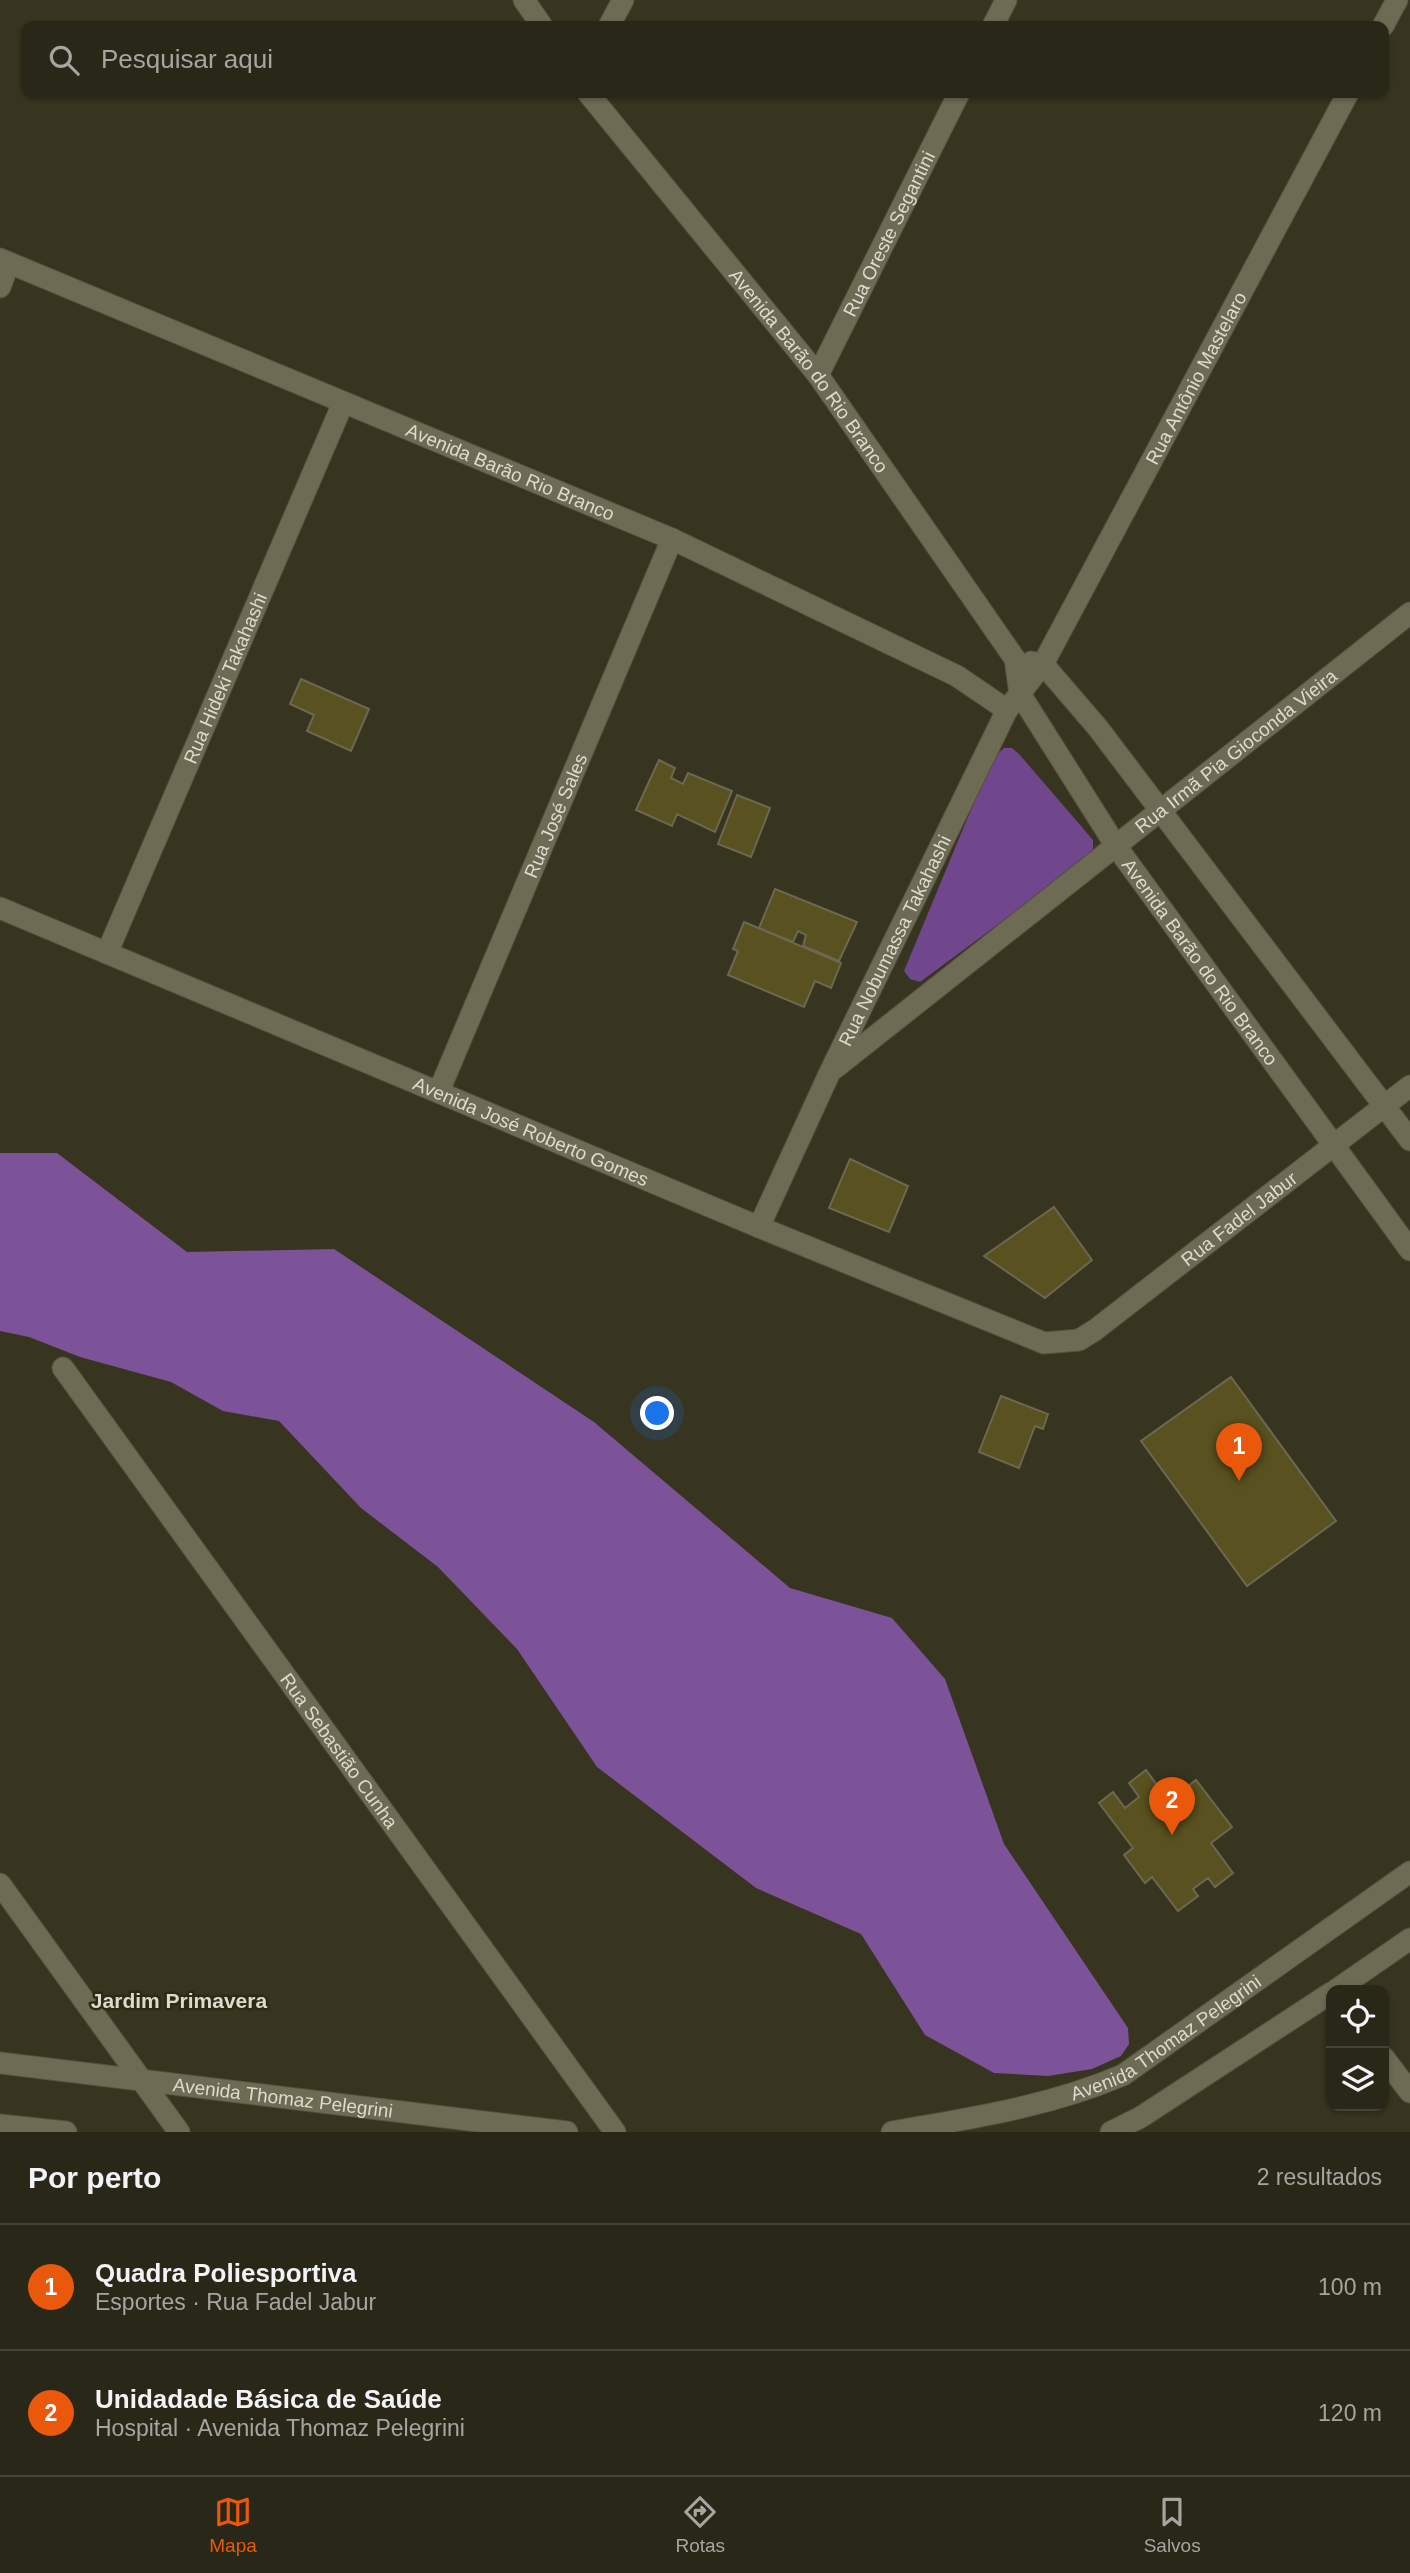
<!DOCTYPE html>
<html lang="pt">
<meta charset="utf-8">
<style>
:root{--surface:#292717;--page:#312f20;--text:#f1f3f6;--muted:#a5a5a1;--line:#454436;--accent:#ea580c}
body{margin:0;font-family:Helvetica,sans-serif;background:var(--page);color:var(--text)}
.controls{position:absolute;right:21px;bottom:21px;display:grid;overflow:hidden;border-radius:14px;box-shadow:0 2px 5px #0004}
.controls button{width:63px;height:63px;display:grid;place-items:center;padding:0;border:0;border-bottom:2px solid var(--line);background:var(--surface);color:var(--text);font:35px sans-serif}
.you{position:absolute;left:658px;top:1414px;width:24px;height:24px;margin:-18px;border:5px solid #fff;border-radius:50%;background:#1a73e8;box-shadow:0 0 0 10px #1a73e833}
.badge{display:grid;place-items:center;width:46px;height:46px;border-radius:50%;background:var(--accent);color:#fff;font-size:23px;font-weight:700}
.pin{position:absolute;translate:-50% -58px;filter:drop-shadow(0 2px 4px #0008)}
.pin::after{content:'';position:absolute;top:37px;width:24px;height:21px;background:inherit;clip-path:polygon(0 0,100% 0,50% 100%)}
.list{margin:0;padding:0;list-style:none}
h2{display:flex;justify-content:space-between;align-items:center;height:91px;margin:0;padding:0 28px;font-size:30px}
h2 small{font-size:23px;font-weight:400;color:var(--muted)}
.list li{display:grid;grid-template-columns:46px 1fr auto;gap:21px;align-items:center;box-sizing:border-box;height:126px;padding:0 28px;border-top:2px solid var(--line)}
.list b{display:block;font-size:26px;white-space:nowrap}
.list p{margin:0;font-size:23px;white-space:nowrap;color:var(--muted)}
.list em{font-size:23px;font-style:normal;color:var(--muted)}
.icon{flex:none;width:38px;height:38px;fill:none;stroke:currentColor;stroke-width:2;stroke-linecap:round;stroke-linejoin:round}
.map{position:relative;flex:none;width:1410px;height:2132px;overflow:hidden}
.search{position:absolute;background:var(--surface);box-shadow:0 2px 5px #0004;left:21px;right:21px;top:21px;height:77px;display:flex;align-items:center;gap:18px;box-sizing:border-box;padding:0 24px;border-radius:14px;color:var(--muted);font-size:26px}
.sheet{height:343px;background:var(--surface)}
nav{display:flex;justify-content:space-around;align-items:center;box-sizing:border-box;height:98px;border-top:2px solid var(--line);background:var(--surface);font-size:19px;color:var(--muted)}
nav a{display:grid;justify-items:center;gap:4px}
nav .on{color:var(--accent)}
.map>svg:first-child{display:block}
.green{fill:#70478c}
.forest{fill:#7c5298}
.building{fill:#59511f;stroke:#6c6851;stroke-width:2}
.lines{fill:none;stroke-linecap:round;stroke-linejoin:round}
.minor-casing{stroke:#54513f;stroke-width:23}
.minor{stroke:#6e6b54;stroke-width:21}
.labels{text-anchor:middle;stroke-width:5;stroke-linejoin:round;paint-order:stroke}
.street-label{font-size:19px;fill:#dddbce;stroke:#2d2a15}
.neighbourhood-label{font-size:21px;font-weight:bold;fill:#dddbce;stroke:#2d2a15}
</style>
<div class="map">
<svg width="1410" height="2132" viewBox="0 0 1410 2132">
<rect width="100%" height="100%" fill="#37341f"/>
<path class="green" d="M1004 748H1012L1019 754 1093 840V851L1088 858 920 982 910 979 904 971 992 759Z"/>
<path class="forest" d="M0 1153H57L187 1252 334 1249 594 1422 790 1588 892 1618 945 1679 1004 1844 1128 2028 1129 2044 1121 2056 1092 2069 1048 2076 994 2073 925 2035 861 1934 756 1888 597 1767 517 1649 438 1567 361 1508 279 1421 223 1411 171 1382 80 1357 29 1337 0 1331Z"/>
<path class="building" d="M301 679 369 709 351 751 307 731 314 715 290 704Z
M659 760 675 768 671 778 683 784 688 773 732 791 715 832 677 814 672 826 636 810Z
M737 795 770 808 751 857 718 844Z
M775 889 857 922 839 961 803 946 806 935 798 931 793 942 759 928Z
M744 922 841 963 831 988 815 981 804 1007 728 975 738 951 733 949Z
M850 1159 908 1186 889 1232 829 1208Z
M1054 1207 1092 1260 1045 1298 984 1256Z
M1231 1377 1336 1521 1247 1586 1141 1441Z
M1001 1396 1048 1414 1043 1429 1035 1426 1019 1468 979 1452Z
M1146 1770 1169 1801 1196 1780 1232 1827 1211 1843 1233 1873 1215 1887 1208 1878 1193 1889 1198 1896 1178 1911 1152 1877 1145 1883 1124 1855 1133 1848 1099 1803 1113 1792 1125 1808 1139 1797 1129 1783Z"/>
<g class="lines">
<defs>
<g id="minor">
<path d="M524 0 542 26"/>
<path d="M609 26 623 0"/>
<path d="M993 26 1006 0"/>
<path d="M1383 26 1397 0"/>
<path id="s1" d="M588 93 818 375 1015 659 1020 694 1116 846 1410 1250"/>
<path id="s2" d="M0 259 672 539 957 676 1007 710"/>
<path d="M0 287 9 263"/>
<path id="s3" d="M818 375 959 93"/>
<path d="M1031 662 1043 664 1098 728 1410 1140"/>
<path id="s4" d="M0 908 759 1227 1044 1343 1079 1340 1095 1330 1410 1086"/>
<path id="s5" d="M107 953 343 403"/>
<path id="s6" d="M835 1068 1410 613"/>
<path id="s7" d="M439 1091 672 539"/>
<path id="s8" d="M759 1227 830 1072 1007 710 1043 664 1348 93"/>
<path id="s9" d="M63 1368 615 2132"/>
<path d="M0 1884 179 2132"/>
<path d="M1336 1990 1410 1939"/>
<path d="M1384 2058 1410 2092"/>
<path id="s10" d="M0 2063 567 2132"/>
<path d="M0 2125 66 2132"/>
<path id="s11" d="M892 2132C971 2118 1048 2107 1123 2075L1410 1872"/>
<path d="M1111 2132 1141 2117 1331 1993"/>
</g>
</defs>
<use href="#minor" class="minor-casing"/>
<use href="#minor" class="minor"/>
</g>
<g class="labels">
<g class="street-label">
<text dy="7" stroke="none"><textPath href="#s3" startOffset="158">Rua Oreste Segantini</textPath></text>
<text dy="7" stroke="none"><textPath href="#s1" startOffset="355">Avenida Barão do Rio Branco</textPath></text>
<text dy="7" stroke="none"><textPath href="#s8" startOffset="956">Rua Antônio Mastelaro</textPath></text>
<text dy="7" stroke="none"><textPath href="#s2" startOffset="553">Avenida Barão Rio Branco</textPath></text>
<text dy="7" stroke="none"><textPath href="#s5" startOffset="299">Rua Hideki Takahashi</textPath></text>
<text dy="7" stroke="none"><textPath href="#s6" startOffset="511">Rua Irmã Pia Gioconda Vieira</textPath></text>
<text dy="7" stroke="none"><textPath href="#s7" startOffset="299">Rua José Sales</textPath></text>
<text dy="7" stroke="none"><textPath href="#s8" startOffset="317">Rua Nobumassa Takahashi</textPath></text>
<text dy="7" stroke="none"><textPath href="#s1" startOffset="1068">Avenida Barão do Rio Branco</textPath></text>
<text dy="7" stroke="none"><textPath href="#s4" startOffset="576">Avenida José Roberto Gomes</textPath></text>
<text dy="7" stroke="none"><textPath href="#s4" startOffset="1367">Rua Fadel Jabur</textPath></text>
<text dy="7" stroke="none"><textPath href="#s9" startOffset="472">Rua Sebastião Cunha</textPath></text>
<text dy="7" stroke="none"><textPath href="#s11" startOffset="294">Avenida Thomaz Pelegrini</textPath></text>
<text dy="7" stroke="none"><textPath href="#s10" startOffset="285">Avenida Thomaz Pelegrini</textPath></text>
</g>
<g class="neighbourhood-label">
<text x="179" y="2008">Jardim Primavera</text>
</g>
</g>
</svg>
<div class="controls">
<button><svg class="icon" aria-label="locate" viewBox="0 0 24 24"><circle cx="12" cy="12" r="6"/><path d="M12 2v4M12 18v4M2 12h4M18 12h4"/></svg></button>
<button><svg class="icon" aria-label="layers" viewBox="0 0 24 24"><path d="M12 4l9 5-9 5-9-5zM3 14l9 5 9-5"/></svg></button>
</div>
<div class="you"></div>
<div class="pin badge" style="left:1239px;top:1481px">1</div>
<div class="pin badge" style="left:1172px;top:1835px">2</div>
<div class="search"><svg class="icon" aria-label="search" viewBox="0 0 24 24"><circle cx="10" cy="10" r="6"/><path d="M15 15l6 6"/></svg>Pesquisar aqui</div>
</div>
<section class="sheet">
<h2>Por perto<small>2 resultados</small></h2>
<ul class="list">
<li><span class="badge">1</span><div><b>Quadra Poliesportiva</b><p>Esportes · Rua Fadel Jabur</p></div><em>100 m</em></li>
<li><span class="badge">2</span><div><b>Unidadade Básica de Saúde</b><p>Hospital · Avenida Thomaz Pelegrini</p></div><em>120 m</em></li>
</ul>
</section>
<nav>
<a class="on"><svg class="icon" aria-label="map" viewBox="0 0 24 24"><path d="M3 6l6-2 6 2 6-2v14l-6 2-6-2-6 2zM9 4v14M15 6v14"/></svg>Mapa</a>
<a><svg class="icon" aria-label="directions" viewBox="0 0 24 24"><path d="M12 3l9 9-9 9-9-9zM9 14v-3h6M13 9l2 2-2 2"/></svg>Rotas</a>
<a><svg class="icon" aria-label="saved" viewBox="0 0 24 24"><path d="M7 4h10v16l-5-4-5 4z"/></svg>Salvos</a>
</nav>
